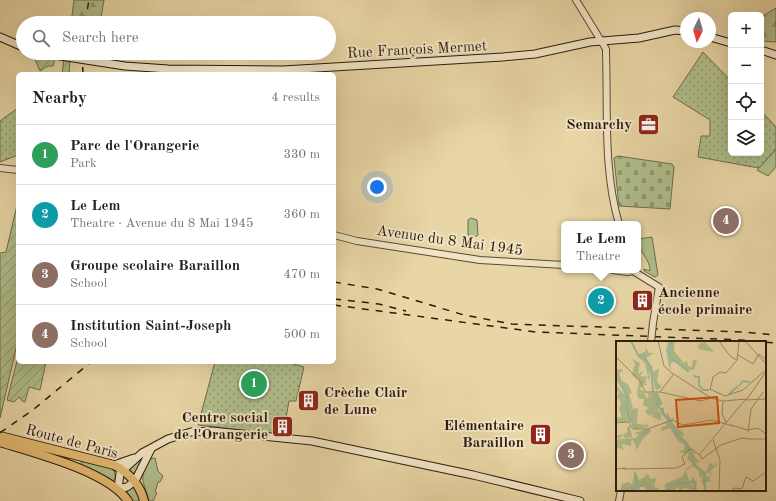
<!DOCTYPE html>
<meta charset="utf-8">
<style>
:root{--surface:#fff;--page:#f6f6f6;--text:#222;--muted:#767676;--line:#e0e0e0;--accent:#8f2418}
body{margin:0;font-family:"Old Standard TT",serif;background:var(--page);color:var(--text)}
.controls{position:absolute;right:12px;top:12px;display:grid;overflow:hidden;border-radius:6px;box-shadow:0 4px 16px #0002}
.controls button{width:36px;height:36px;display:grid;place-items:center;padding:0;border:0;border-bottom:1px solid var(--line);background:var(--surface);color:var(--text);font:20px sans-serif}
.compass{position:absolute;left:680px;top:12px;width:36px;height:36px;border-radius:50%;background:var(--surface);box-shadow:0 4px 16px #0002;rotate:185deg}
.you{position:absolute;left:377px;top:187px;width:14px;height:14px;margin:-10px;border:3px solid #fff;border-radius:50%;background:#1a73e8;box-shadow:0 0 0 6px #1a73e833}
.badge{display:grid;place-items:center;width:26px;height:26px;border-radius:50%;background:var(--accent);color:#fff;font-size:13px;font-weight:700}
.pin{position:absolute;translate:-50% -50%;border:2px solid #fff;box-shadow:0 1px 4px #0006}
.popup{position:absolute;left:561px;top:221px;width:80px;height:52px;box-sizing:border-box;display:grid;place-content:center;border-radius:6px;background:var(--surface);filter:drop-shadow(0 1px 3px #0005);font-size:13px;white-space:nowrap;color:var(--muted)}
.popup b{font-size:15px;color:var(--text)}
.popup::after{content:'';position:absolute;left:50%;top:100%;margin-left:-8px;border:8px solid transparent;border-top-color:var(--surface)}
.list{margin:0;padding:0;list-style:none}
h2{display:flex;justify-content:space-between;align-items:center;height:52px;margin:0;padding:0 16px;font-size:17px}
h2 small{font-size:13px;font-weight:400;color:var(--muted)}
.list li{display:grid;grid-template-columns:26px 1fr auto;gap:12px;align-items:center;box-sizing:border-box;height:60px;padding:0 16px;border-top:1px solid var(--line)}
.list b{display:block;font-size:15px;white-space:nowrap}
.list p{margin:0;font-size:13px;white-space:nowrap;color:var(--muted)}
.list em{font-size:13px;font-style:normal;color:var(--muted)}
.icon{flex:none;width:22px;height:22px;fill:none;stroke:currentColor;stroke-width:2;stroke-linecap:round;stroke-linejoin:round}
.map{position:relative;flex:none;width:776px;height:501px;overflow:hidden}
.search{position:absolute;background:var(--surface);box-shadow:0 4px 16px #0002;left:16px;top:16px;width:320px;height:44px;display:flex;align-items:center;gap:10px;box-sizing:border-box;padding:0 14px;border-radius:22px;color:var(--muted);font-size:15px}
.panel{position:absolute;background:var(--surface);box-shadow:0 4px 16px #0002;left:16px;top:72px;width:320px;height:292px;border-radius:6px}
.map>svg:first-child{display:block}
.grass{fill:#b0bf8c;stroke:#6e6d4b}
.forest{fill:url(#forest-firs);stroke:#6e6d4b}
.cemetery{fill:url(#cemetery-stones);stroke:#6e6d4b}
.park{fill:url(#park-dots);stroke:#6e6d4b}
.garden{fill:url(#garden-furrows);stroke:#6e6d4b}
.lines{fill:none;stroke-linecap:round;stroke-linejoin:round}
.tertiary-casing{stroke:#5c4a31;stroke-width:8}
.secondary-casing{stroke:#2d1b0a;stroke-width:9}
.primary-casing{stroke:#2d1b0a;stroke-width:10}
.tertiary{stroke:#f1e4c5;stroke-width:6}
.secondary{stroke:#f1e4c5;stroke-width:7}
.primary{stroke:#e4bb73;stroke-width:8}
.rail{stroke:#2d1b0a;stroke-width:1.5;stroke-dasharray:7 7;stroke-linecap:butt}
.tertiary-bridge-casing{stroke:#5c4a31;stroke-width:8;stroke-linecap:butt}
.tertiary-bridge{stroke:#f1e4c5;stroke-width:6}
.labels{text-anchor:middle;stroke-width:4;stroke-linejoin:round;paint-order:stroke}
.street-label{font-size:15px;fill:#2d1b0a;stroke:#f1e4c5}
.poi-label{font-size:15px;font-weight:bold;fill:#2d1b0a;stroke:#f1e4c5;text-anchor:end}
.inset-river{fill:none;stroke:#99baa2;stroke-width:2}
.inset-road{fill:none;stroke:#9e8b68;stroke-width:1}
.view{fill:#cc500c;fill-opacity:0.15;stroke:#cc500c;stroke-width:2}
.inset-edge{fill:none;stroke:#2d1b0a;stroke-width:2}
</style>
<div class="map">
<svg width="776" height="501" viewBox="0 0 776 501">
<defs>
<pattern id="forest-firs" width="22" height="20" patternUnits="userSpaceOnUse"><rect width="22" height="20" fill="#b0bf8c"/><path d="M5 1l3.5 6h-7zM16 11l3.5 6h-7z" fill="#909a71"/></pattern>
<pattern id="cemetery-stones" width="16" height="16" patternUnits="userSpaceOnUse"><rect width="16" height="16" fill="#b0bf8c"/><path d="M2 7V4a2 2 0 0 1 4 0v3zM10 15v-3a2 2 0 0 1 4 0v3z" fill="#909a71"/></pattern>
<pattern id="park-dots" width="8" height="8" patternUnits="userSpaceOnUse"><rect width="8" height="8" fill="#b0bf8c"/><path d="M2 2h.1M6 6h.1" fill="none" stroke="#909a71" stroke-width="1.8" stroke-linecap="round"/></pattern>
<pattern id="garden-furrows" width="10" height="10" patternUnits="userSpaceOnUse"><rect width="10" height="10" fill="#b0bf8c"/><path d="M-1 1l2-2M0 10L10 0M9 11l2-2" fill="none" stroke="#909a71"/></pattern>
</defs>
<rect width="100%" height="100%" fill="#e9d6a6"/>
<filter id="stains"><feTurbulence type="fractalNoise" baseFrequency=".005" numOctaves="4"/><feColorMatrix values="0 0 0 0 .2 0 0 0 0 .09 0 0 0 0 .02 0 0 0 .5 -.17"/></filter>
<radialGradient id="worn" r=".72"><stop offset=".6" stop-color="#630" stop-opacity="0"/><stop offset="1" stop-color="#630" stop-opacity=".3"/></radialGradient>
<path class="grass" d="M776 149V167L768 176 757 170Z
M471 218 477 220 478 235 473 238 468 235V220Z
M652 237 658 275 655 277 644 271V269L650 271C650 258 638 252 638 239Z
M143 456 144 457 134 475 128 469Z
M155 458 158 471 163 476 160 482H158L155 492 157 493 153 501H149C144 480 138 481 149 459Z
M82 461 112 468C115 472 117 477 113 481L80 466Z
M135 486 141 501H133L126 491Z"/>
<path class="forest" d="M74 0H104L100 23H71Z
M776 8V42L762 41 761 17Z
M75 53H96V58L75 55Z"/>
<path class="cemetery" d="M618 156 672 164 674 167 670 209 619 206 614 158Z"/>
<path class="park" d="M703 52 731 81V153H761V111L776 127V149L759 168 698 157 701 136H710V120L673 97Z
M18 108V155L0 162V121Z
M215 362H287L304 367 296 401H289L283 435 198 425Z"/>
<path class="garden" d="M35 54 55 58 53 66H48L40 71 34 57Z
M64 59 70 60 69 74H62Z
M18 201V340L0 418V253L6 252Z
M18 357V362H46L40 390 29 387 25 402 22 401 19 397 14 402 7 400Z"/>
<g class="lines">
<defs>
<path id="tertiary" d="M576 0 606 49V54C608 110 603 170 619 224
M0 168 18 170
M334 235 357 241 480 260 564 265
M613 270 627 272 633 271 659 287 653 323
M619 501 621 490"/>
<path id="secondary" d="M0 37 23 47
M710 37 731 43
M761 50 776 55
M41 53 125 66 168 69 283 70 503 57 535 54 590 42 639 38 675 30 686 31
M151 449 135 481 127 487 118 489 120 473 142 453 168 439 191 432 212 431 312 441 473 475 580 501
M114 465 134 458"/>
<path id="primary" d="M0 436 114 465C129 473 140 484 144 501
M0 442C34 453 108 471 128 501"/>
</defs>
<use href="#tertiary" class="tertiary-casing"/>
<use href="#secondary" class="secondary-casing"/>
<use href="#primary" class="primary-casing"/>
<use href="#tertiary" class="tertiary"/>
<use href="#secondary" class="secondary"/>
<use href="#primary" class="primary"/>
<path class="rail" d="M85 23 89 0
M82 53 83 74
M334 282 377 289 464 315 512 324 743 332 776 335
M334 299 379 304 406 311
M334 305 536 332 741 340 776 343
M0 433 34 409 91 362"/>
<defs>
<path id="tertiary-bridge" d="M651 342 653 323"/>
</defs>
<use href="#tertiary-bridge" class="tertiary-bridge-casing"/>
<use href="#tertiary-bridge" class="tertiary-bridge"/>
</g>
<defs>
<symbol id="office-square" viewBox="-11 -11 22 22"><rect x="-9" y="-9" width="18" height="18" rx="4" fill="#8f2418" stroke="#f1e4c5"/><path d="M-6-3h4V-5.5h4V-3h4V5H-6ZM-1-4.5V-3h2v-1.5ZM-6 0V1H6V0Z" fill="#fff"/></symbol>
<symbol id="building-square" viewBox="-11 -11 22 22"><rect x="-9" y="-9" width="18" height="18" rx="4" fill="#8f2418" stroke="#f1e4c5"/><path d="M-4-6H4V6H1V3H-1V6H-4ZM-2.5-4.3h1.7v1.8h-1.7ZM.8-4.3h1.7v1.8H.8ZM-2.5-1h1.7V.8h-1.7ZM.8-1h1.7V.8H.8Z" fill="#fff"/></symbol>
</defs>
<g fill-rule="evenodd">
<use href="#office-square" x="636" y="112" width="25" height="25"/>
<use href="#building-square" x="630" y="288" width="25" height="25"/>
<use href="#building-square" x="296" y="388" width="25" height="25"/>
<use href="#building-square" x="270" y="414" width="25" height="25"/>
<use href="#building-square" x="528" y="422" width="25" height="25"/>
</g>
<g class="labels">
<g class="street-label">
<text transform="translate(417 49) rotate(-3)" y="5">Rue François Mermet</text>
<text transform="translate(450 240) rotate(8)" y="5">Avenue du 8 Mai 1945</text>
<text transform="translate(72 441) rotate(15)" y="5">Route de Paris</text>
</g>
<g class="poi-label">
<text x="632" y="129">Semarchy</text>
<text x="658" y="297" text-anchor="start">Ancienne<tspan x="658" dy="17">école primaire</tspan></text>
<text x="324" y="397" text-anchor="start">Crèche Clair<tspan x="324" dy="17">de Lune</tspan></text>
<text x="268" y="422">Centre social<tspan x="268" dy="17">de l'Orangerie</tspan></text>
<text x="524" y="430">Elémentaire<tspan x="524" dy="17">Baraillon</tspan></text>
</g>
</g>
<g transform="translate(616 341)">
<rect width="150" height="150" fill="#e9d6a6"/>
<path d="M7 56 11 61 10 65 15 67 14 82 9 78 10 72 3 68Z" fill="#b0bf8c"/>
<path d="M52 0H59L58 10 68 22 71 20 72 25 76 26 77 19H81L78 29H72L58 21 55 22 54 31 50 9ZM29 5 33 12H38L30 17 31 21 36 26 37 31 43 27 41 41 46 46 41 49 39 47 36 32 33 31 34 39 30 36V42L27 41 31 44H27L23 49H27L31 58 32 55 35 56 31 52H42L47 63 42 66 48 67V74L51 75V71L55 78 59 76 55 82 67 91 68 96 64 94 80 113H77L82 120 86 119 80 123 92 136 95 133 90 131 94 121 98 125 100 122 102 123 93 131 96 132 93 138 96 140 89 141 90 150 85 140 87 135 84 137 82 129 76 125 70 130 73 139 66 142 75 141 78 148 75 135 81 140 80 150 69 147 64 150 62 146 58 150H46L50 147 48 146 50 142 66 136 71 127 76 124V122L71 118 73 111 67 116 70 113 63 111 66 109 67 110 69 104 62 100 54 87 45 90V87L51 84 48 82 52 80 46 74 43 67 41 69 45 72V79L48 80 44 79 36 76 37 73 34 75 31 73 29 70 33 67 27 64 28 58H22L24 56 22 57 21 52 23 40 16 34 19 22 16 18 24 22 22 33 28 29 24 35 32 36 29 22 21 15 30 10ZM6 28 7 30 3 32 6 40 12 43 16 52 13 53 17 67 15 68 22 67 21 83 30 84 31 81 32 86 19 88 15 84 19 80 14 82 15 67 10 66 11 61 7 56 3 68 9 70V78L12 81H0V77L6 76 3 68 5 60 3 62 4 59 1 57 3 51 0 50V44L9 54 0 34V29ZM14 85 16 96 9 97 7 94 3 98 20 97 26 89 33 88 34 91 26 99 21 109 17 99 15 100V105L6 103 8 110 4 107 0 108V100L3 98 0 95 11 92V86ZM19 130 23 139 30 135 28 133 33 134 34 138 40 137 38 146 44 147 40 150H30L29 146H24L23 150H4L6 143 13 141 16 144Z" fill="#b0bf8c"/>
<path d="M89 1 97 10V11L82 8 83 3Z" fill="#b0bf8c"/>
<path class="inset-river" d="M15 0 22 14H27L35 26 37 51M55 0 54 16 73 31M78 34 79 36H83V44L87 49H93M0 36 11 54V71L19 87M123 45 127 40 134 41M38 53 42 58 41 64 58 85 59 92 71 102 78 124 89 132V150M113 53 122 45M20 92 32 91 34 89M19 131 21 144M12 150 30 142 36 150M51 150 55 144 78 140 80 150"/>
<path class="inset-road" d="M42 0 48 25 57 33M103 0 114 15 121 19M129 0 150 23M122 14 137 23 143 13 150 19M0 16 24 40 30 52M56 32 95 57 107 60 131 58 149 32M110 32 121 19 123 0M136 41 150 29M94 48 109 55 127 49 136 41M94 49 97 36 104 31 110 32M30 51H44L57 34M44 51 85 60 95 57M130 59 150 58M107 60 106 72 110 82M0 82 12 81 17 88H32L56 79 67 84 96 79 117 85M115 84 132 89 142 87 150 93M132 91 135 68 147 51M133 98H150M97 99 104 119 103 150M83 114 130 58M84 114 86 118 105 104 126 97 134 98M0 128 9 127 10 128H7M10 128 60 127 69 123 66 116 72 109 76 108 83 114M116 150 118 147 126 148 130 136 137 140 150 131"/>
<path class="view" d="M101 56 103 82 62 86 60 59Z"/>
<rect width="150" height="150" class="inset-edge"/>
</g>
<rect width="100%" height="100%" filter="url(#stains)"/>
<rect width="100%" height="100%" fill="url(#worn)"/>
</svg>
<div class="controls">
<button>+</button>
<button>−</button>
<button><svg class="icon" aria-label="locate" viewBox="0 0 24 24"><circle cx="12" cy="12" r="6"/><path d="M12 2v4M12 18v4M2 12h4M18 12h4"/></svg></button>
<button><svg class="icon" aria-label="layers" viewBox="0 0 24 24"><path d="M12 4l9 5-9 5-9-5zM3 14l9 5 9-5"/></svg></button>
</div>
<svg class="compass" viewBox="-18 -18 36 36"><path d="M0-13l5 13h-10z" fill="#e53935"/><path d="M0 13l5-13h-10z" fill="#767676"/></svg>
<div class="you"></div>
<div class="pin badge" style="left:254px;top:384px;background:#2e9e5b">1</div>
<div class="pin badge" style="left:601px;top:301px;background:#0f9aa8">2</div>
<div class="popup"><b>Le Lem</b>Theatre</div>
<div class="pin badge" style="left:571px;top:455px;background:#8d6e63">3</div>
<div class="pin badge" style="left:726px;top:221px;background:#8d6e63">4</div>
<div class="search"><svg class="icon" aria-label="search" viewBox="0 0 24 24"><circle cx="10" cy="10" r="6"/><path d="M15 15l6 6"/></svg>Search here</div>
<section class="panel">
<h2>Nearby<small>4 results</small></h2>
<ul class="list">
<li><span class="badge" style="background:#2e9e5b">1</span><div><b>Parc de l'Orangerie</b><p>Park</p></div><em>330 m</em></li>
<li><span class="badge" style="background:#0f9aa8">2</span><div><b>Le Lem</b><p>Theatre · Avenue du 8 Mai 1945</p></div><em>360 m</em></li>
<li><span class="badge" style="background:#8d6e63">3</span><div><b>Groupe scolaire Baraillon</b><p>School</p></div><em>470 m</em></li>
<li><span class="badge" style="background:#8d6e63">4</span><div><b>Institution Saint-Joseph</b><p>School</p></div><em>500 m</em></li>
</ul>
</section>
</div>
